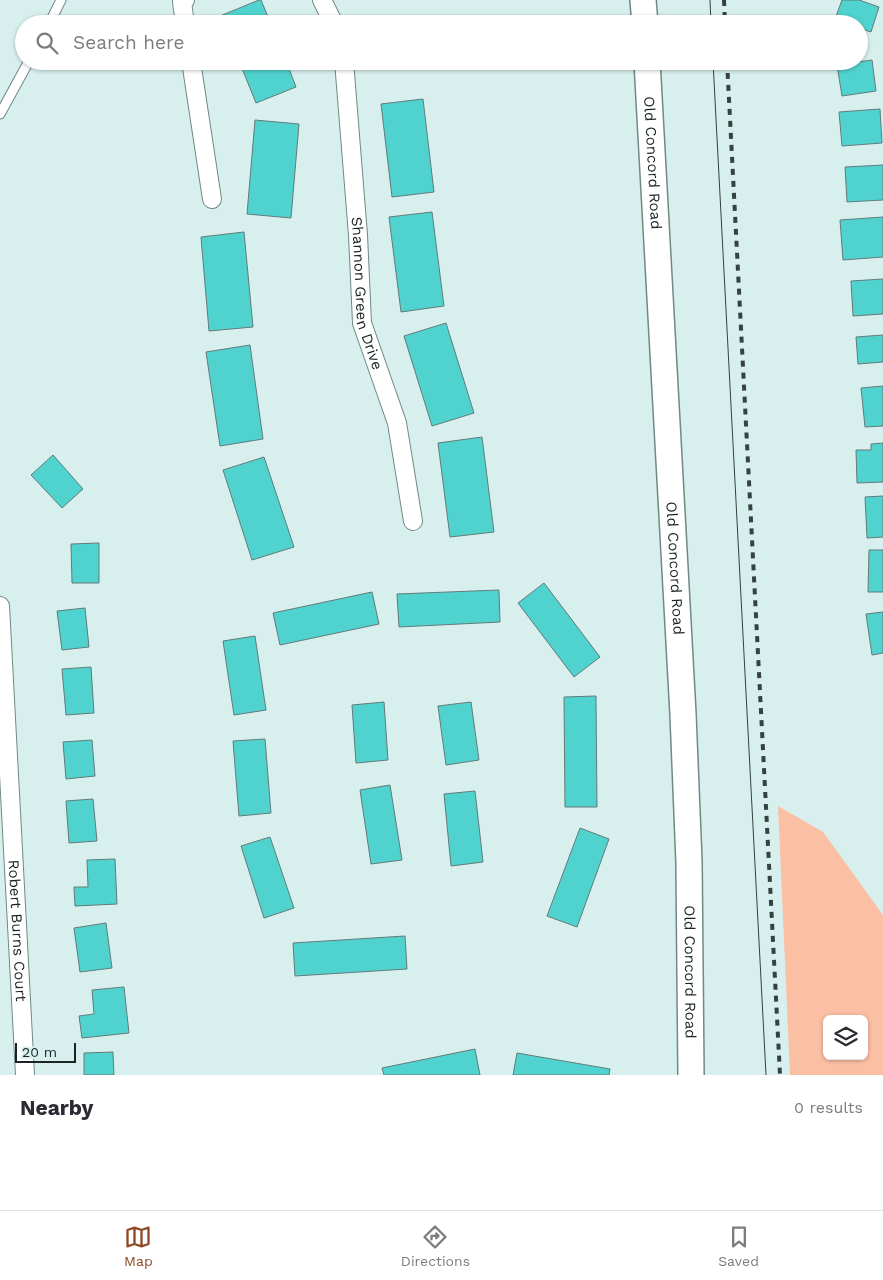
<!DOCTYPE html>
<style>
:root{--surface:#fff;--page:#f2f2f3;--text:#2b2b33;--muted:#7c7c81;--line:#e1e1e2;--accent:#914925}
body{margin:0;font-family:"Work Sans",sans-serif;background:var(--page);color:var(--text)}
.controls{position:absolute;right:15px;bottom:15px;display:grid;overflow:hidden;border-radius:8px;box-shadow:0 1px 4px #0004}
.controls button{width:45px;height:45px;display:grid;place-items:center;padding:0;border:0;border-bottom:1px solid var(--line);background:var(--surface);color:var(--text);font:25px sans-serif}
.scale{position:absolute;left:15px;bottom:12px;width:61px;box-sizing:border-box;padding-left:5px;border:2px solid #1b2424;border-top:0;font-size:14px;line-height:18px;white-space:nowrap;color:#1b2424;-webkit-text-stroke:4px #d7f0ee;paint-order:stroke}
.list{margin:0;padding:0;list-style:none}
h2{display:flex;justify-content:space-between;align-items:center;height:65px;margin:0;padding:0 20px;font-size:21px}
h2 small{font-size:16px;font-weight:400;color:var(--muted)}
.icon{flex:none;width:28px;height:28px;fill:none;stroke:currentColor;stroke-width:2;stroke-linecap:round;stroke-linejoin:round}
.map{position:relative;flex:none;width:883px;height:1075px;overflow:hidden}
.search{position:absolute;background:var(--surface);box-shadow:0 1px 4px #0004;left:15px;right:15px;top:15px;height:55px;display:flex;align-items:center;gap:12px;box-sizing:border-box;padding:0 18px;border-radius:28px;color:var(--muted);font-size:19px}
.sheet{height:135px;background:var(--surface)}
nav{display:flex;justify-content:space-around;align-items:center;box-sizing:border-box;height:70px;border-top:1px solid var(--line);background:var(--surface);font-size:14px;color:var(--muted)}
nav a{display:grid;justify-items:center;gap:2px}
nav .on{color:var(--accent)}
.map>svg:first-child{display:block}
.green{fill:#fbbfa4;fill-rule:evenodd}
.building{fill:#50d3cf;stroke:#637a79}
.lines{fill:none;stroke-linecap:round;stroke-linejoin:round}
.lane-casing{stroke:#718886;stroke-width:11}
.street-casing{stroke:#718886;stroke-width:20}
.secondary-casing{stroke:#718886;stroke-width:28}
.lane{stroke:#fff;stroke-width:9}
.street{stroke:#fff;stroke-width:18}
.secondary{stroke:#fff;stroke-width:25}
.tram{stroke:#364141;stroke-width:1}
.rail{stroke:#364141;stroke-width:4;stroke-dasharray:6 6;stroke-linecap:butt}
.labels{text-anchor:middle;stroke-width:4;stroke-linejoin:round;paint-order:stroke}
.street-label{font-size:15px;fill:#1b2424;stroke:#d7f0ee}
</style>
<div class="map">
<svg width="883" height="1075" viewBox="0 0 883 1075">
<rect width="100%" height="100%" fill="#d7f0ee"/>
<path class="green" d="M778 806 823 832 883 915V1075H790ZM827 1019H864V1056H827Z"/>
<path class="building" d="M259 0H261L271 24H224L220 16Z
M842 0H859L879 7 871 32 859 28V24H848L835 19Z
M872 60 876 91 842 96 837 65Z
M239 61H286L296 87 256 103Z
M423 99 434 192 392 197 381 104Z
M880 109 882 143 842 146 839 112Z
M255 120 299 124 291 218 247 214Z
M883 165V200L847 202 845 167Z
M432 212 444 306 401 312 389 217Z
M883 217V257L843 260 840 220Z
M244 232 253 327 209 331 201 237Z
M883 279V314L853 316 851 281Z
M446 323 474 413 432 426 404 336Z
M883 335V362L858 364 856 337Z
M250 345 263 439 220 446 206 352Z
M883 386V426L865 427 861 388Z
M482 437 494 532 450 537 438 443Z
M883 443V482L857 483 856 450H871V444Z
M53 455 83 489 62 508 31 475Z
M264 457 294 547 252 560 223 470Z
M883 496V537L867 538 865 497Z
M99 543V583H72L71 544Z
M869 550H883V592H868Z
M544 583 600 657 574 677 518 603Z
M499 590 500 622 399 627 397 594Z
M372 592 379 624 280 645 273 613Z
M85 608 89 647 62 650 57 611Z
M883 612V653L872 655 866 614Z
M255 636 266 710 234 715 223 641Z
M91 667 94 713 66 715 62 669Z
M596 696 597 807H565L564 697Z
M384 702 388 760 356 763 352 705Z
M471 702 479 760 446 765 438 706Z
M265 739 271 813 239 816 233 741Z
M92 740 95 776 66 779 63 742Z
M390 785 402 860 371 864 360 790Z
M475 791 483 862 451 866 444 794Z
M93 799 97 841 69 843 66 801Z
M580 828 609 839 577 927 547 916Z
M270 837 294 908 264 918 241 846Z
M115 859 117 904 75 906 74 887H88L87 860Z
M106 923 112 968 80 972 74 928Z
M405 936 407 969 295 976 293 943Z
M124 987 129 1033 82 1038 79 1016 94 1014 92 990Z
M475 1049 480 1075H384L382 1068Z
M113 1052 114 1075H84V1053Z
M517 1053 610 1069 609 1075H513Z"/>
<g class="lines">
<defs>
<path id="lane" d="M49 24 61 0
M0 114 29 61"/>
<g id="street">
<path d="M185 0 182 2 185 24"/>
<path d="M322 0 334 24"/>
<path d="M191 61 212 199"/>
<path id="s1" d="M344 61 358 235 362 323 397 423 413 521"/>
<path id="s2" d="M0 606 25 1075"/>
</g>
<g id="secondary">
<path d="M643 0 645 24"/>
<path id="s3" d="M647 61 683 714 689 862 691 1075"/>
</g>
</defs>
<use href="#lane" class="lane-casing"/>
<use href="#street" class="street-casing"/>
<use href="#secondary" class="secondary-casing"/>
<use href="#lane" class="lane"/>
<use href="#street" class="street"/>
<use href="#secondary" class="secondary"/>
<path class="tram" d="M710 0 711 24
M713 61 766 1075"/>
<path class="rail" d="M724 0 725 24
M727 61 780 1075"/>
</g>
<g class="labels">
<g class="street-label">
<text dy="5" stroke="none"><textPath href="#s3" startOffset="102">Old Concord Road</textPath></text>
<text dy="5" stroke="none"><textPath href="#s1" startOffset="234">Shannon Green Drive</textPath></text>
<text dy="5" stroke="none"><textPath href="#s3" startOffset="508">Old Concord Road</textPath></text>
<text dy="5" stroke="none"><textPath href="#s2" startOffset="325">Robert Burns Court</textPath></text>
<text dy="5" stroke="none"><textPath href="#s3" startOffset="912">Old Concord Road</textPath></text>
</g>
</g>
</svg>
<div class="controls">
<button><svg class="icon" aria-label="layers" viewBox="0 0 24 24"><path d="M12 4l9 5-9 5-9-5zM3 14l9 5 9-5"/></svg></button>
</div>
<div class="scale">20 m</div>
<div class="search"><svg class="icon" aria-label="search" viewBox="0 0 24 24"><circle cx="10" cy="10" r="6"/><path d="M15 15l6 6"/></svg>Search here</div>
</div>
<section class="sheet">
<h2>Nearby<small>0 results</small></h2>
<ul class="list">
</ul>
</section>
<nav>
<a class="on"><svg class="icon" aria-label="map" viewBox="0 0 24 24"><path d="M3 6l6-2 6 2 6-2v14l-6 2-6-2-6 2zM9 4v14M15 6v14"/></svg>Map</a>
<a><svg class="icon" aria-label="directions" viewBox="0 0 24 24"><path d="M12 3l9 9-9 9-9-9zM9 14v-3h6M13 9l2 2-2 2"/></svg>Directions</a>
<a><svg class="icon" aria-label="saved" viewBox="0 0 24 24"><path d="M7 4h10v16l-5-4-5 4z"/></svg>Saved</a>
</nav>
